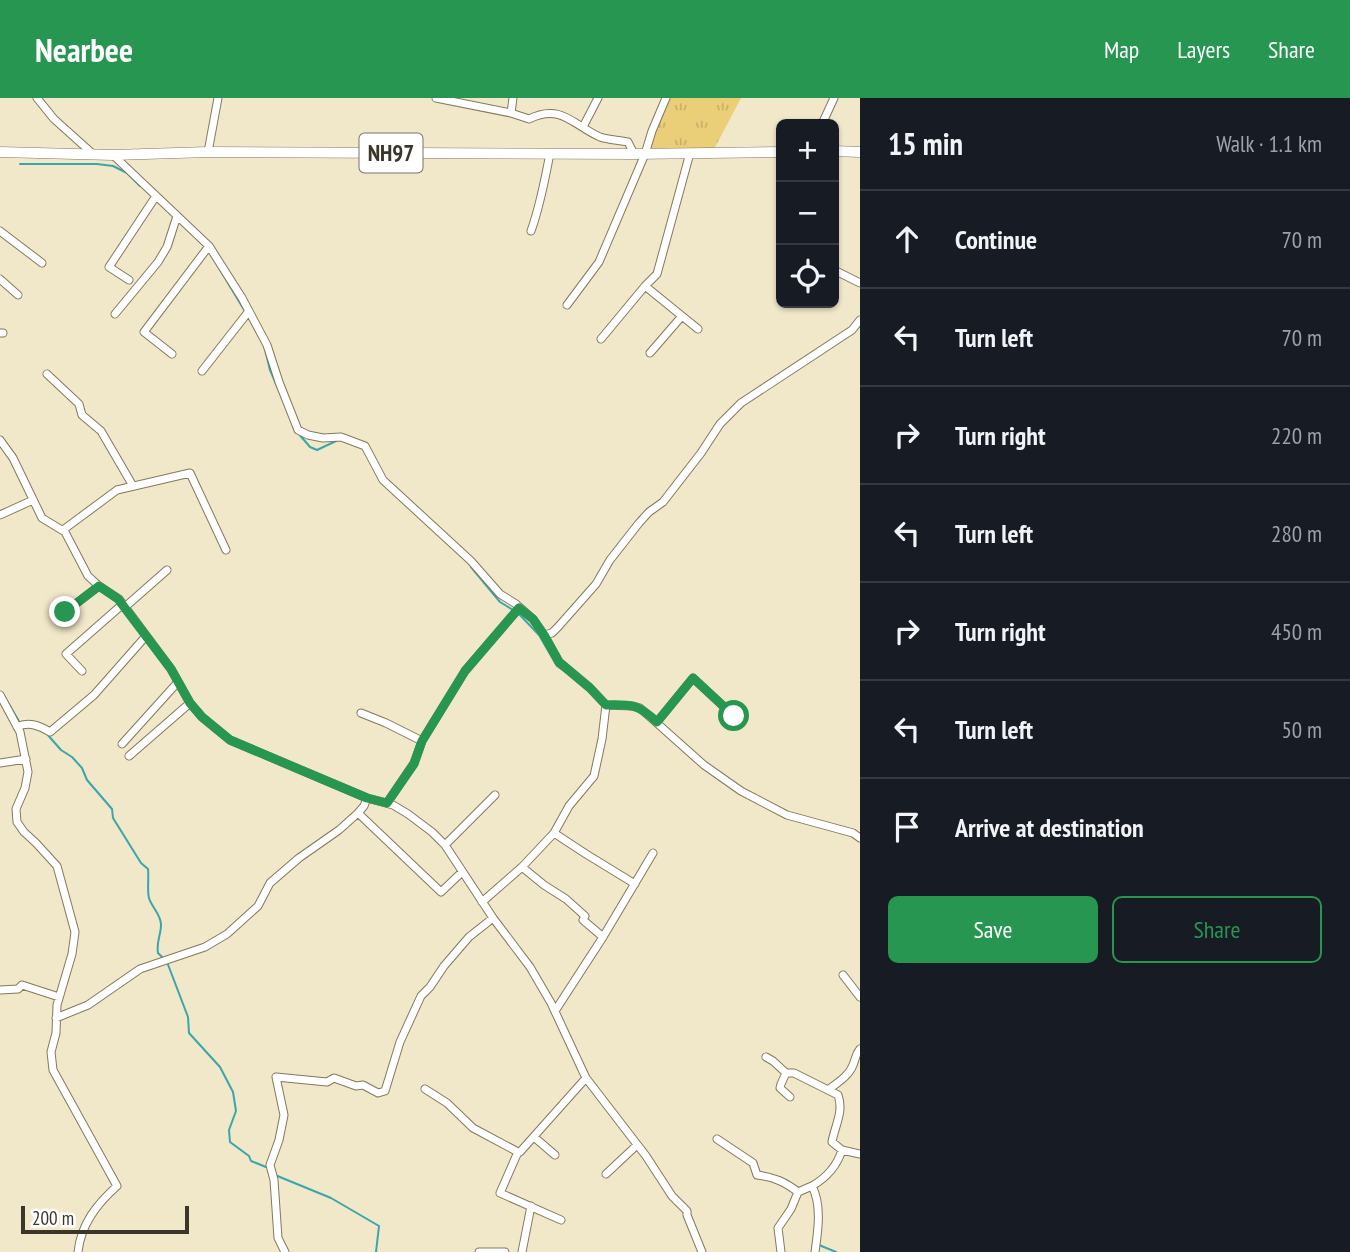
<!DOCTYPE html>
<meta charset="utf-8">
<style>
:root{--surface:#171b24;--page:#20242c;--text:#f1f3f6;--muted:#9ea1a6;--line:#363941;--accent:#269650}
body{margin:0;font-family:"PT Sans Narrow",sans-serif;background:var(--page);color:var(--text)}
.controls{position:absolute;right:21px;top:21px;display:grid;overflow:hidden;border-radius:10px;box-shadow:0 2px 5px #0004}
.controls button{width:63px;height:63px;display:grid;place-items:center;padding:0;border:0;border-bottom:2px solid var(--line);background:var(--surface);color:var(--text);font:35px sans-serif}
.scale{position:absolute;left:21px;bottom:18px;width:168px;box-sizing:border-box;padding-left:7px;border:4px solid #3a362a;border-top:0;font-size:19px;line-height:24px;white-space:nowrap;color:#3a362a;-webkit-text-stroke:5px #fff;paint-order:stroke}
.stop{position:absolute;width:21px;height:21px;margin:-16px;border:5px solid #269650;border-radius:50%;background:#fff}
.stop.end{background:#269650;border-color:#fff;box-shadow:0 2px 7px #0008}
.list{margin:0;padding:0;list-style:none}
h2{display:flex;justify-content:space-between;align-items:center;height:91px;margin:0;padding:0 28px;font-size:30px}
h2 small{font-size:23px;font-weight:400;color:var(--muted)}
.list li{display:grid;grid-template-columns:46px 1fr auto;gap:21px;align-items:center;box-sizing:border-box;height:98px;padding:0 28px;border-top:2px solid var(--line)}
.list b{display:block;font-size:26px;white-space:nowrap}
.list em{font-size:23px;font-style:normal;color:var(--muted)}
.actions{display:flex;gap:14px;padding:21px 28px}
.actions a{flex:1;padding:16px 0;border:2px solid var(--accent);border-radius:10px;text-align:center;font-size:24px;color:var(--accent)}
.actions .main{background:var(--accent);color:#fff}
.icon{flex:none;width:38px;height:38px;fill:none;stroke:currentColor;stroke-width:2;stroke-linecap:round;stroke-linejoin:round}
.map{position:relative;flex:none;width:860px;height:1154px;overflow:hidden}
header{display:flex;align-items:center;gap:42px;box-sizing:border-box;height:98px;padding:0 35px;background:var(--accent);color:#fff}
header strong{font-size:33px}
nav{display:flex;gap:38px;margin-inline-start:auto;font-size:24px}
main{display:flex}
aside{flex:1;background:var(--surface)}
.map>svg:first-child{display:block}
.grass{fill:url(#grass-tufts)}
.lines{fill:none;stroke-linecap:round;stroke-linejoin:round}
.stream{stroke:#39a6ac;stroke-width:2}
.minor-casing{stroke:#82795e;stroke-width:9}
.highway-casing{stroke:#82795e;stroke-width:11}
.minor{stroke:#fff;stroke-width:7}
.highway{stroke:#fff;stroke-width:10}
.route{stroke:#269650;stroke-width:9}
.labels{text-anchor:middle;stroke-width:5;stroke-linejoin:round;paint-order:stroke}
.shield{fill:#fff;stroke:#75726a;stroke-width:2}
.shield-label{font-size:23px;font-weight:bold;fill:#3a362a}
</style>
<header>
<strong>Nearbee</strong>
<nav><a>Map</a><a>Layers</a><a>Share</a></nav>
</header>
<main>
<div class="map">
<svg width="860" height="1154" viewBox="0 0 860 1154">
<defs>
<pattern id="grass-tufts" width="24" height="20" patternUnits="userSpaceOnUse" patternTransform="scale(1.75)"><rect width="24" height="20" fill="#eace78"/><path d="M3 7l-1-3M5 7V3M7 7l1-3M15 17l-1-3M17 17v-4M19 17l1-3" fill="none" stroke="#c9b268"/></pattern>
</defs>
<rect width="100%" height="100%" fill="#f1e7c9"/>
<path class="grass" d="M668 0H741L713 53 647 55Z"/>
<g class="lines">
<path class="stream" d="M20 66H97L113 68 127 75 140 88
M213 160 246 215
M264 247 270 272 280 295
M298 335 310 349 317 352 336 343
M471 469 500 504 513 512
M518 515 539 537 557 568 567 575
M7 603 20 625
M47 636 61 652 72 659 82 670 87 682 112 711 113 720 141 765 148 771C149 779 147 793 149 800 152 810 161 816 161 827 161 837 156 844 158 855L163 860
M167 864 188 919 189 935 220 969 233 994 236 1013 229 1032 230 1044 249 1058 251 1063 266 1069
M275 1077 331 1100 379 1128 376 1154
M819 1147 836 1154"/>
<defs>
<path id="minor" d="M37 0 54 21 93 56
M436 0 511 15 529 21C561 5 573 27 600 39 608 42 619 42 628 44L634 56
M511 15 513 0
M822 26 834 0
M583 29 598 0
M208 54 218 0
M113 57 209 148 242 200 267 247 279 284 298 332 308 337 323 340 341 339 365 348 383 382 471 463 500 496 516 506 533 521 544 537 559 564 590 590 606 607 633 608 640 610 704 667 741 693 787 717 853 735 860 740
M0 133 42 165
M531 133C540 108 545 82 550 55
M834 172 860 185
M0 181 18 197
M129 182 109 169 156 98
M645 188 698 231
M567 207 599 164 645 56 652 33 666 0
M115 216 158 164 167 149 177 118
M0 235H3
M601 241 645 188 657 176 690 55
M650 255 682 218
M172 256 144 234 209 148
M202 273 249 213
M47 276 79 306 82 317 101 333 133 388
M0 342 13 360 42 420 65 434 88 478 99 488 119 501 171 571 190 605 202 619 230 642 367 700 393 707 408 716 432 734 445 747 493 820 530 869 551 905 586 980 646 1058 672 1098 687 1113V1117L702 1154
M0 417 33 402
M63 432 117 392 190 375 226 452
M125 509 167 472
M65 514 99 488
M544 537 552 535 558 529 596 486 610 462 639 425 649 414 663 404 701 355 720 326 741 305 852 232 860 222
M82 573 66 556 123 506
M0 597 20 634 28 674 25 690 16 711 17 724 24 734 36 745 57 768 75 834 72 856 57 907 56 935 51 954 53 972 117 1088C97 1106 81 1126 78 1154
M361 615 386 625 422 643
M657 624 693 580 734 618
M17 629C29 623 40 628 50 634L94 597 146 538
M122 646 178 584
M129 658 190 605
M0 665 26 661
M387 705 414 665 422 643 465 573 519 510
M358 715 441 794 462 774
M554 735 586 756 635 786
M445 747 495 697
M522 769 544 787 566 801 585 818 583 822 603 839
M482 804 522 769 554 735 569 708 594 678 602 641 606 607
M843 877 860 899
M0 892 18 891 22 887 59 899
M555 913 603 839 653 755
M56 920 88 907 140 871 205 849 227 836 258 808 270 785 299 760 339 732 358 715 364 708 367 700
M766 959 773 963 786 975
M425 991 447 1005 473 1030 518 1054
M828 992C837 985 849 978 853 967 856 960 855 957 860 951
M790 999 780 990 781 986 786 975H794L838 997C844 1014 835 1027 832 1044L842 1052 860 1056
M534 1039 555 1057
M717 1041 753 1065 757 1077C774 1079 785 1084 798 1094L812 1088
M606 1076 637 1047
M561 1122 500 1095 518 1054H520L586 980
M285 1154 278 1140 274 1082 270 1067 279 1042 284 1017 276 979 327 984 334 980 356 988 363 987 378 995 385 993 400 944 421 898 430 889 444 868 469 839 493 820
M479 1154H505
M522 1154 531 1108
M781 1154 778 1130 791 1111 798 1094
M815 1154C818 1133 822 1107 812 1088 826 1080 837 1068 842 1052"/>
<path id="highway" d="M834 53 860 54
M0 54 113 57 208 54 634 56 781 54"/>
</defs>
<use href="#minor" class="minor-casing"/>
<use href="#highway" class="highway-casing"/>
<use href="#minor" class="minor"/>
<use href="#highway" class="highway"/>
</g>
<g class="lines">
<path class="route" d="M65 514 99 488 118 501 171 571 190 605 202 619 230 642 367 700 387 705 414 666 422 643 465 573 519 510 533 521 544 537 559 564 590 590 606 607C632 606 639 607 657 624L693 580 734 618"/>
</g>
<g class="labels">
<rect class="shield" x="359.5" y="35.5" width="63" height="39" rx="5"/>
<g class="shield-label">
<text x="391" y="63">NH97</text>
</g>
</g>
</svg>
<div class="controls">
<button>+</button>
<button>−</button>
<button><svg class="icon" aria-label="locate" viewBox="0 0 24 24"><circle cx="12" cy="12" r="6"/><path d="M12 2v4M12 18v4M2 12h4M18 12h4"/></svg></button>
</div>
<div class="scale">200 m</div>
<div class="stop" style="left:734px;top:618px"></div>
<div class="stop end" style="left:65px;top:514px"></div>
</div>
<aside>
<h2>15 min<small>Walk · 1.1 km</small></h2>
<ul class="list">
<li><svg class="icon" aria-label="ahead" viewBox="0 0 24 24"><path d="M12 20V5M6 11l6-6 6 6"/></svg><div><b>Continue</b></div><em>70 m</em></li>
<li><svg class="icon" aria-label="left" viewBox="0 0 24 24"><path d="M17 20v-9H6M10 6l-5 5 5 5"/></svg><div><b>Turn left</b></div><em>70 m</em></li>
<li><svg class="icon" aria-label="right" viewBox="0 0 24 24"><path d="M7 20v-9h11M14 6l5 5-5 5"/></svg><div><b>Turn right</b></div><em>220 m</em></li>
<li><svg class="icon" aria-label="left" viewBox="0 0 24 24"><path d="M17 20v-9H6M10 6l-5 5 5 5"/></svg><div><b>Turn left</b></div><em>280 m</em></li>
<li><svg class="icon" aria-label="right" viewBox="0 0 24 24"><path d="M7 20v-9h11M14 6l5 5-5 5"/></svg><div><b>Turn right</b></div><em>450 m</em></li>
<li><svg class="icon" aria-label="left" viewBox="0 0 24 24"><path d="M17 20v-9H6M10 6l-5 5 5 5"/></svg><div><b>Turn left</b></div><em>50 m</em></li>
<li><svg class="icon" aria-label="arrive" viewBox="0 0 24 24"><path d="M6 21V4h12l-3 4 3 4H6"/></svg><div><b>Arrive at destination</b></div></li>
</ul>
<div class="actions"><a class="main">Save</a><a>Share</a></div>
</aside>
</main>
